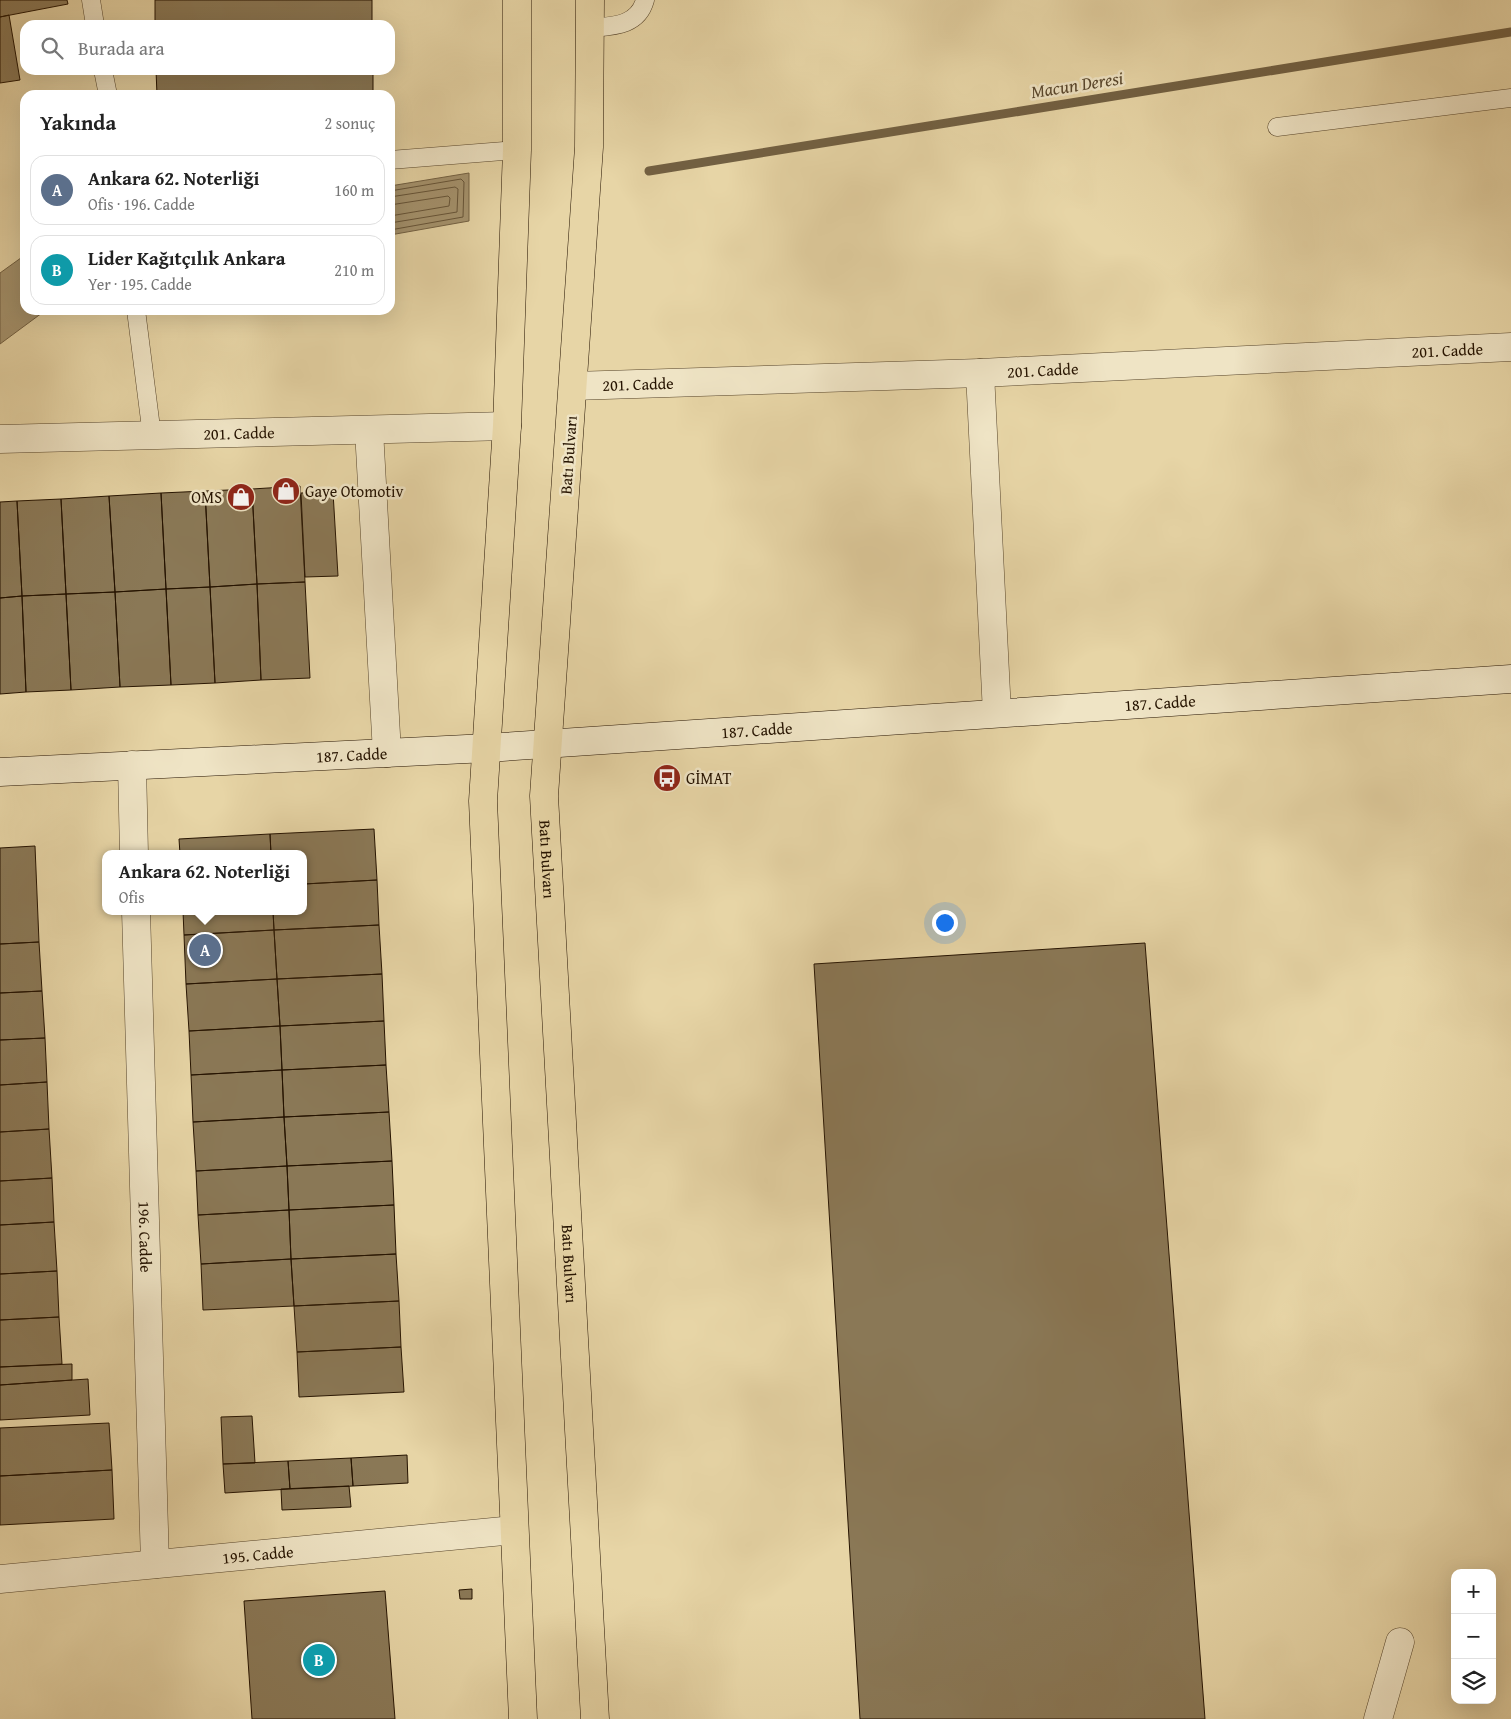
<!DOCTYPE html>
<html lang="tr">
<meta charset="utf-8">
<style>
:root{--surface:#fff;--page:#f6f6f6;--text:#222;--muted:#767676;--line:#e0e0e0;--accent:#8f2418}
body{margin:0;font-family:"Gentium Book Plus",serif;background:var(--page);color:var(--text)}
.controls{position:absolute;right:15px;bottom:15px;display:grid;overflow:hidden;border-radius:10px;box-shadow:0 5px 20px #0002}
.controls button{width:45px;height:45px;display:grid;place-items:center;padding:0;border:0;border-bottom:1px solid var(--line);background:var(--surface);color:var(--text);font:25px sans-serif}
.you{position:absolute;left:944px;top:922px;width:18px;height:18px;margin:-12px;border:4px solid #fff;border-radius:50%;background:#1a73e8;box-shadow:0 0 0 8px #1a73e833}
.badge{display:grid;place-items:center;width:32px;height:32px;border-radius:50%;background:var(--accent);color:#fff;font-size:16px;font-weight:700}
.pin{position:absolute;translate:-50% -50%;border:2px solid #fff;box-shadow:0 1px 5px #0006}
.popup{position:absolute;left:102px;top:850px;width:205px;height:65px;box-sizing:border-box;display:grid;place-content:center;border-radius:10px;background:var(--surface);filter:drop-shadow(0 1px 4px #0005);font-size:16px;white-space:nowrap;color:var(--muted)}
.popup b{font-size:19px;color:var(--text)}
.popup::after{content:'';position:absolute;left:50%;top:100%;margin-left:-10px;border:10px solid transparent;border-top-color:var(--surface)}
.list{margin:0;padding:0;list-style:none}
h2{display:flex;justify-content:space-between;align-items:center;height:65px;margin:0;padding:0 20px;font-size:21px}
h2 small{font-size:16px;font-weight:400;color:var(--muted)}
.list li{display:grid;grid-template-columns:32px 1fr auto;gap:15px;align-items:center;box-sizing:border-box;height:70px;margin:0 10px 10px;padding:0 10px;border:1px solid var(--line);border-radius:15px}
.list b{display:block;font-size:19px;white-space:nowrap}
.list p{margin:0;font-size:16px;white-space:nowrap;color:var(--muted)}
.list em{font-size:16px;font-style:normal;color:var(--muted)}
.icon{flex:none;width:28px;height:28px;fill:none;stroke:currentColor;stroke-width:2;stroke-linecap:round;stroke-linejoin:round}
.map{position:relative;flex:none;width:1511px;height:1719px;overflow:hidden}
.search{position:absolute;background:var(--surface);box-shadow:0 5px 20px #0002;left:20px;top:20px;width:375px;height:55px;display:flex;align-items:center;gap:12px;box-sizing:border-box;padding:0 18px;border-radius:15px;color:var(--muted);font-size:19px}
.panel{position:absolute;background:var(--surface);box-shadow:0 5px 20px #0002;left:20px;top:90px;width:375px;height:225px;border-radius:15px}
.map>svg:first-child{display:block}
.water{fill:#a5936e;stroke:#726042}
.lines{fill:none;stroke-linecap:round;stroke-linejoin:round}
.shore{stroke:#655337;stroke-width:1}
.stream{stroke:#726042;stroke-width:9}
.building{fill:#8a7856;stroke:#251300}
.service-casing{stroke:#56442a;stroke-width:19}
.minor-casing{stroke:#56442a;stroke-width:29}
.tertiary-casing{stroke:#56442a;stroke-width:29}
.secondary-casing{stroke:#251300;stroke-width:29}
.primary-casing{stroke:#251300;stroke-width:29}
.service{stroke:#efe4c5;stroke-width:18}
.minor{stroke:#efe4c5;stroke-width:28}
.tertiary{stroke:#efe4c5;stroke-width:28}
.secondary{stroke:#efe4c5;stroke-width:28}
.primary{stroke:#e7d5a6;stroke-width:28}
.labels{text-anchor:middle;stroke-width:5;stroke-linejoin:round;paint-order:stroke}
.street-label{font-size:16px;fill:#251300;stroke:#efe4c5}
.poi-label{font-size:16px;fill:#251300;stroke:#efe4c5;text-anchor:start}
.water-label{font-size:18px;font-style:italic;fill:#58462c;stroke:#efe4c5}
</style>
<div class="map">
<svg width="1511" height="1719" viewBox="0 0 1511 1719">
<rect width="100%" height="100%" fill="#e7d5a6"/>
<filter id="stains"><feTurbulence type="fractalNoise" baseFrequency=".004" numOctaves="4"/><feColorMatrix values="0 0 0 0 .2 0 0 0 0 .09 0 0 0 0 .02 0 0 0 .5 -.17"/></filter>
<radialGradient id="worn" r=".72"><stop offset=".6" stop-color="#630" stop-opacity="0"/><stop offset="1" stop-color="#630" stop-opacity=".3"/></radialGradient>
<path class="water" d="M469 173V221L390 235V186Z
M25 255V310H46L0 344V273Z"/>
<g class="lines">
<path class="shore" d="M390 191 461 179 464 182 463 217 390 230
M390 197 455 187 458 189 457 212 390 223
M390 205 448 196 450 198 449 206 390 216"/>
<path class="stream" d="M649 171 1511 32"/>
</g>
<path class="building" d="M0 0H67L68 4 0 17Z
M155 0H372V25H155Z
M9 15 20 80 0 83V17Z
M156 70H373V95H157Z
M300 486 305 582 257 584 252 489Z
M252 489 257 584 210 587 205 491Z
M205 491 210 587 166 589 161 493Z
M333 492 338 576 305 577 301 493Z
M161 493 166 589 115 592 109 496Z
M109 496 115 592 66 594 61 499Z
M61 499 66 594 22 596 17 501Z
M17 501 22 596 0 598V502Z
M305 582 310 678 261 680 257 584Z
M257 584 261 680 215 683 210 587Z
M210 587 215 683 171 685 166 589Z
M166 589 171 685 120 687 115 592Z
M115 592 120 687 71 690 66 594Z
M66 594 71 690 26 692 22 596Z
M22 596 26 692 0 694V598Z
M374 829 377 880 304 884V854H271L270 834Z
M270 834 271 854H180L179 839Z
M35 846 39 942 0 944V848Z
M377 880 379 925 274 930 273 911H304V884Z
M183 911H273L274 930 184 935Z
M379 925 382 974 277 979 274 930Z
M274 930 277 979 186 984 184 935Z
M39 942 42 991 0 993V944Z
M1145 943 1205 1719H860L814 964Z
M382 974 384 1021 280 1026 277 979Z
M277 979 280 1026 189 1031 186 984Z
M42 991 45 1038 0 1040V993Z
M384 1021 386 1065 282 1070 280 1026Z
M280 1026 282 1070 191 1075 189 1031Z
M45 1038 47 1082 0 1085V1040Z
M386 1065 389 1112 284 1117 282 1070Z
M282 1070 284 1117 193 1122 191 1075Z
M47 1082 49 1129 0 1132V1085Z
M389 1112 392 1161 287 1166 284 1117Z
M284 1117 287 1166 196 1171 193 1122Z
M49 1129 52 1178 0 1181V1132Z
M392 1161 394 1205 289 1210 287 1166Z
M287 1166 289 1210 198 1215 196 1171Z
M52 1178 54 1222 0 1225V1181Z
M394 1205 396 1254 291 1259 289 1210Z
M289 1210 291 1259 201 1264 198 1215Z
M54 1222 57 1271 0 1274V1225Z
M396 1254 399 1301 294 1306 291 1259Z
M291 1259 294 1306 203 1310 201 1264Z
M57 1271 59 1317 0 1320V1274Z
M399 1301 401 1347 297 1352 294 1306Z
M59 1317 62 1364 0 1367V1320Z
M401 1347 404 1392 299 1397 297 1352Z
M72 1364V1380L0 1385V1367Z
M88 1379 90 1415 0 1420V1385Z
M252 1416 255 1463 223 1464 221 1417Z
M109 1423 112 1470 0 1476V1428Z
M407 1455 408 1483 353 1486 351 1458Z
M351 1458 353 1486 290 1489 288 1461Z
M288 1461 290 1489 225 1493 223 1464Z
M112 1470 114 1519 0 1525V1476Z
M349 1486 351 1507 282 1510 281 1489Z
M472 1589V1599H460L459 1590Z
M385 1591 395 1719H252L244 1601Z"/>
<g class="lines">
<defs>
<path id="service" d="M91 0 95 25
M591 28C613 26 638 26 645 0
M103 70 108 95
M1277 127 1511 98
M390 160 517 150
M136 310 152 436"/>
<g id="minor">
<path d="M980 373 997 713"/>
<path id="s1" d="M573 386 980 373 1511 347"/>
<path d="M369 430 387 753"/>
<path d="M1378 1719 1400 1642"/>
</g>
<g id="tertiary">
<path id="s2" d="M0 439 507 426"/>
<path d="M132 765 134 854"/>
<path id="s3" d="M136 911 155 1564"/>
<path id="s4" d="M0 1579 514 1530"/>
</g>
<g id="secondary">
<path id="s5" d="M0 772 487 748 1511 679"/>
</g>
<g id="primary">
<path d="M517 0V150L507 426 483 801 523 1719"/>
<path id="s6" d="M590 0 589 147 544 796 595 1719"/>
</g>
</defs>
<use href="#service" class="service-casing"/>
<use href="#minor" class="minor-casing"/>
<use href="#tertiary" class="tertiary-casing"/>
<use href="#secondary" class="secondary-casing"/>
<use href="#primary" class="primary-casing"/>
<use href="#service" class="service"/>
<use href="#minor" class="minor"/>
<use href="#tertiary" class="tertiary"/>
<use href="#secondary" class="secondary"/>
<use href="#primary" class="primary"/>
</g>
<defs>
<symbol id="shop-disc" viewBox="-11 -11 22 22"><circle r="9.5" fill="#8f2418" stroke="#efe4c5"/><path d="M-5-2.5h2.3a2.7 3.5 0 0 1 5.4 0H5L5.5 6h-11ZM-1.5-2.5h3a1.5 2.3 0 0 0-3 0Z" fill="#fff"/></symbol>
<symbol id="bus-disc" viewBox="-11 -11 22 22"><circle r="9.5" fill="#8f2418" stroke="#efe4c5"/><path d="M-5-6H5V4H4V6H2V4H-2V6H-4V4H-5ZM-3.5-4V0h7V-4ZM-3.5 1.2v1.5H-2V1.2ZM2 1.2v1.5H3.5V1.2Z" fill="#fff"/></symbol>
</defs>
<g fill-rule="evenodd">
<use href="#shop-disc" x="270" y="475" width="32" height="32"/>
<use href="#shop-disc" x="225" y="481" width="32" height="32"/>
<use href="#bus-disc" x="651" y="762" width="32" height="32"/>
</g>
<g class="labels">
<g class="street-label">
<text dy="6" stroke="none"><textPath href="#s1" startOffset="875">201. Cadde</textPath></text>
<text dy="6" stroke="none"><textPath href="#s1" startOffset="470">201. Cadde</textPath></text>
<text dy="6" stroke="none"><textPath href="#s1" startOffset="65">201. Cadde</textPath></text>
<text dy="6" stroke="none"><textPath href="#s2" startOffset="239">201. Cadde</textPath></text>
<text transform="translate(568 455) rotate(-86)" y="6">Batı Bulvarı</text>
<text dy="6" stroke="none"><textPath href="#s5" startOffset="1162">187. Cadde</textPath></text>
<text dy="6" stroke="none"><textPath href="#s5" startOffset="758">187. Cadde</textPath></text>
<text dy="6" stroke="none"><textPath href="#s5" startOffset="352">187. Cadde</textPath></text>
<text dy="6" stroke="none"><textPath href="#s6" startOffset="861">Batı Bulvarı</textPath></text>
<text dy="6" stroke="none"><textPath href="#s3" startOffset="326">196. Cadde</textPath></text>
<text dy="6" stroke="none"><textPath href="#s6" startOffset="1266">Batı Bulvarı</textPath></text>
<text dy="6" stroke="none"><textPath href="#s4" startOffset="259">195. Cadde</textPath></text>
</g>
<g class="poi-label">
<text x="305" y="497">Gaye Otomotiv</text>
<text x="222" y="503" text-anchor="end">OMS</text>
<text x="686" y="784">GİMAT</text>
</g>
<g class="water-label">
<text transform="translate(1077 85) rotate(-9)" y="6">Macun Deresi</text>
</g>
</g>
<rect width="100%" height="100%" filter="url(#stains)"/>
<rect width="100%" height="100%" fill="url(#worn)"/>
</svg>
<div class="controls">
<button>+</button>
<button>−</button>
<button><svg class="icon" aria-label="layers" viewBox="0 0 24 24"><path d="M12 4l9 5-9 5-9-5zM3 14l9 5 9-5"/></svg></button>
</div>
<div class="you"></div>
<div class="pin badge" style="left:205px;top:950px;background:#5c6f8a">A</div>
<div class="popup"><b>Ankara 62. Noterliği</b>Ofis</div>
<div class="pin badge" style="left:319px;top:1660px;background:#0f9aa8">B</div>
<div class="search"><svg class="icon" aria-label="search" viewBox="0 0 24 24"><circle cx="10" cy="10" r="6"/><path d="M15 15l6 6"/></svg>Burada ara</div>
<section class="panel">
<h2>Yakında<small>2 sonuç</small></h2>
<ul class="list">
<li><span class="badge" style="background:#5c6f8a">A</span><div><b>Ankara 62. Noterliği</b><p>Ofis · 196. Cadde</p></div><em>160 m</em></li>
<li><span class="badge" style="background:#0f9aa8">B</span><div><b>Lider Kağıtçılık Ankara</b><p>Yer · 195. Cadde</p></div><em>210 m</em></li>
</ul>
</section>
</div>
